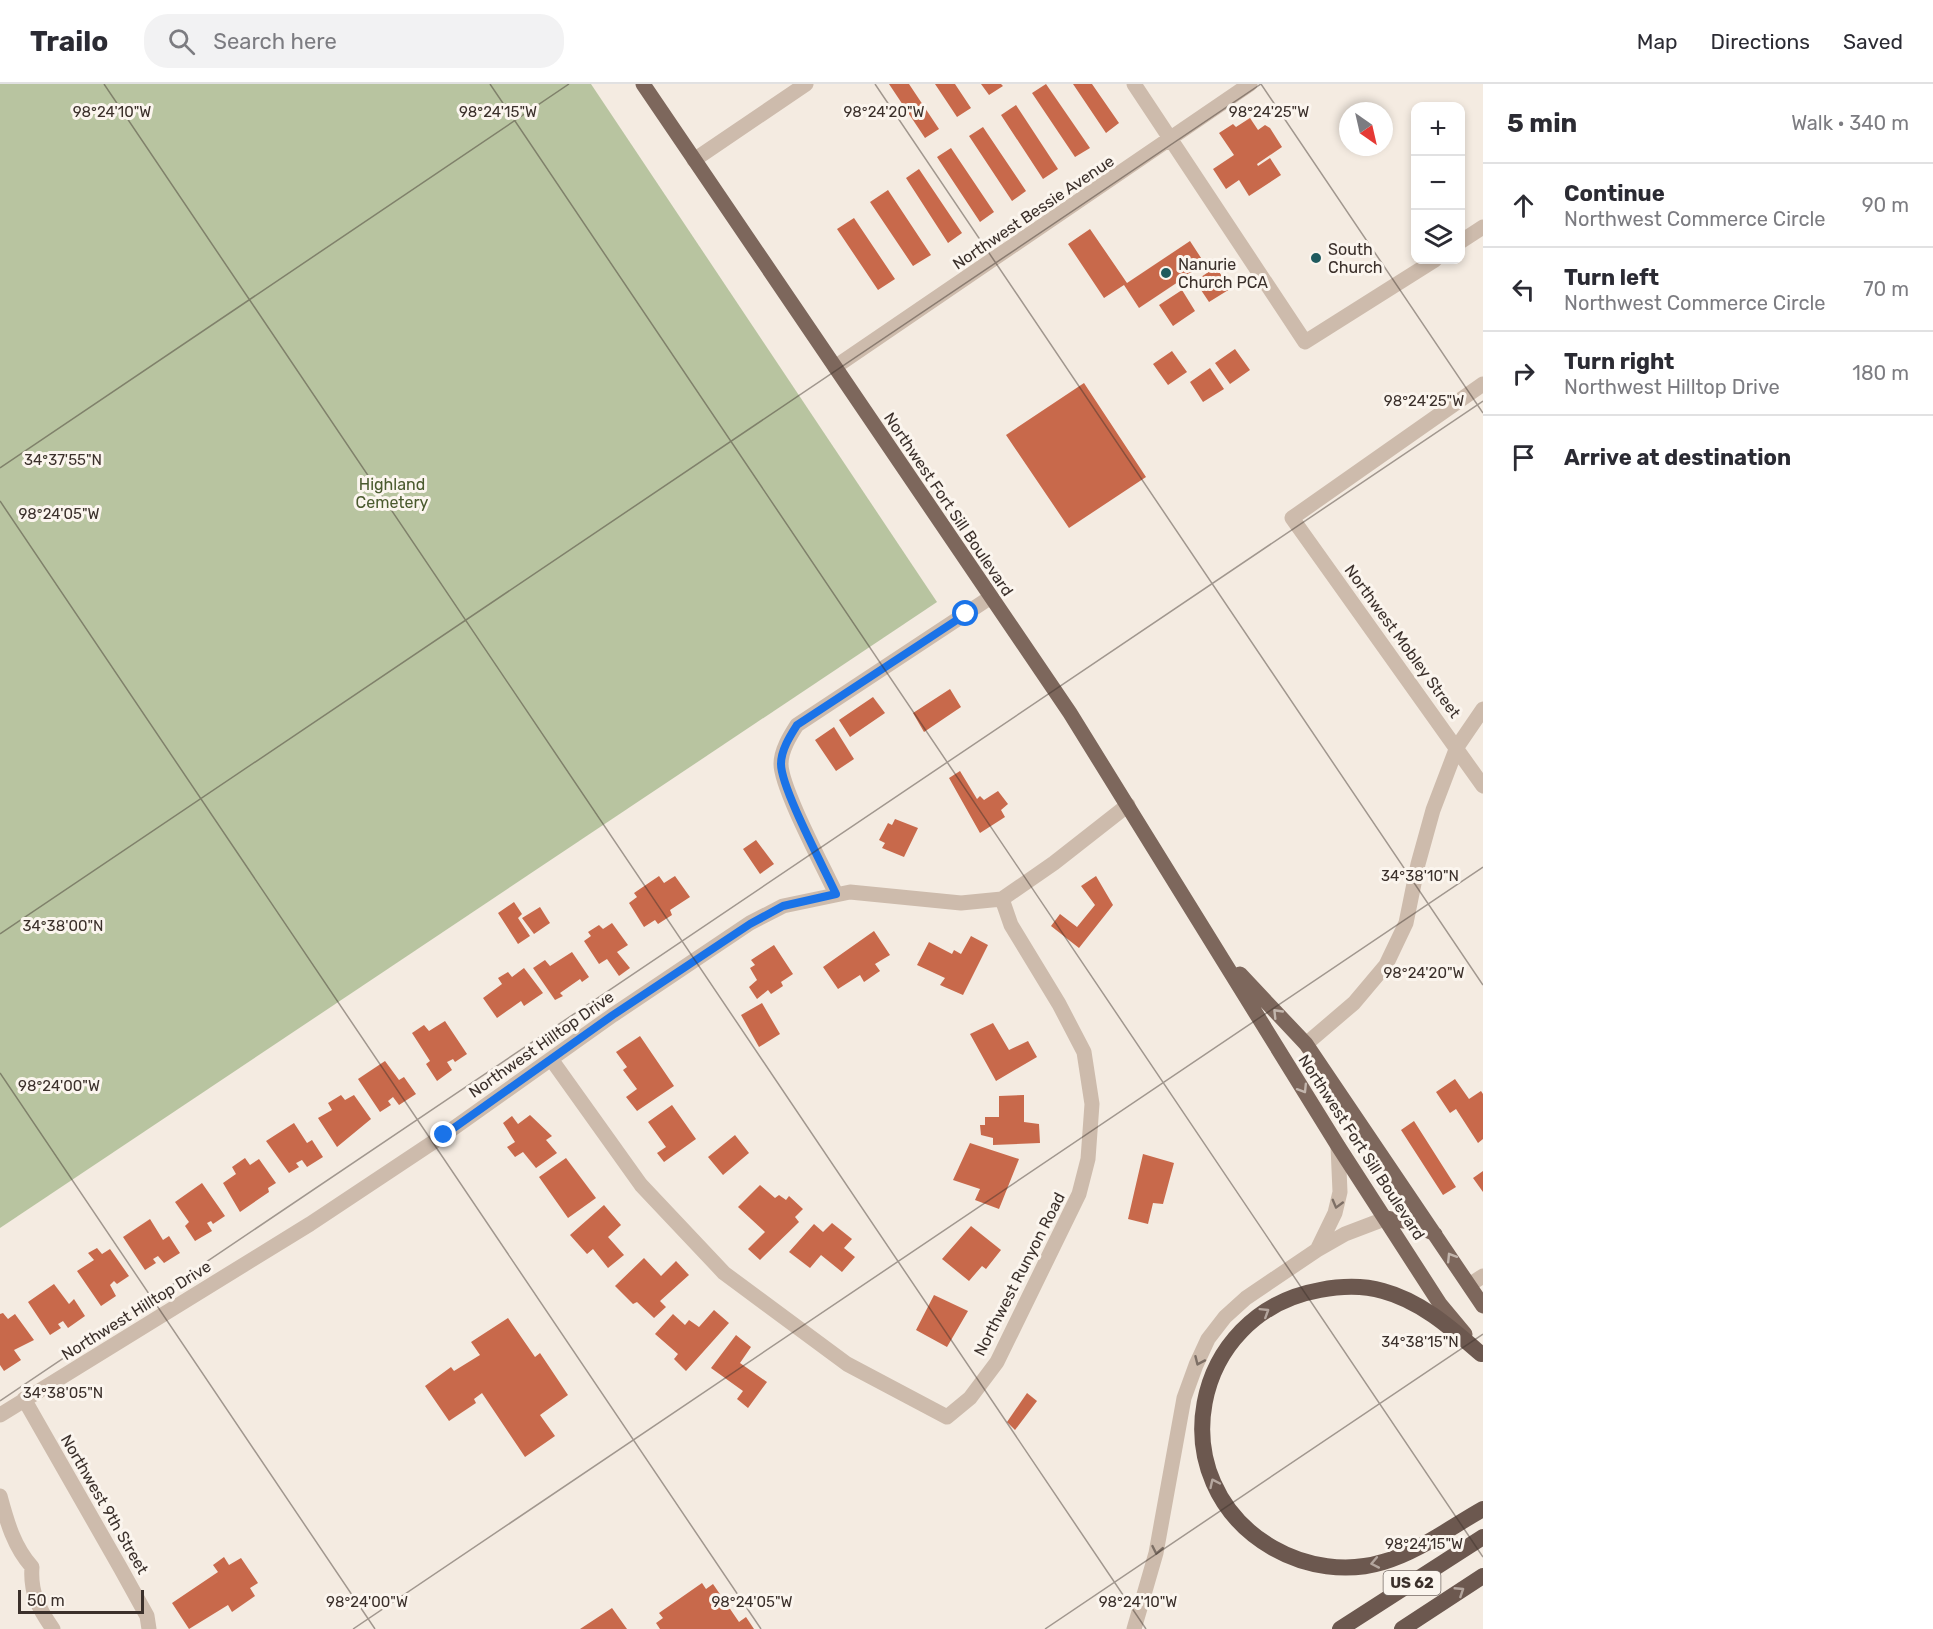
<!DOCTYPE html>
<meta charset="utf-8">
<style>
:root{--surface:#fff;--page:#f2f2f3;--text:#2b2b33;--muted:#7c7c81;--line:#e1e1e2}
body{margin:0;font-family:Rubik,sans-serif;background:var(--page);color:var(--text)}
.controls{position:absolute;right:18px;top:18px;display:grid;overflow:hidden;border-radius:12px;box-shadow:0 3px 9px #0003}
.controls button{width:54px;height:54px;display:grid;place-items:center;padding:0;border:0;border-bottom:2px solid var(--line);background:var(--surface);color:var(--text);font:30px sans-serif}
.compass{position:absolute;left:1339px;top:18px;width:54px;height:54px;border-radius:50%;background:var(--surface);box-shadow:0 3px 9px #0003;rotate:146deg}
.scale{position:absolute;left:18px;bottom:15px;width:126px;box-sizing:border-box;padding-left:6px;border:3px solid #3b302b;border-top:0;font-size:16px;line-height:21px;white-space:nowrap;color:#3b302b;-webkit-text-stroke:4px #fbf5ee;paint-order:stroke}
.stop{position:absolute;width:18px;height:18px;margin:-14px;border:4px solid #1a73e8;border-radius:50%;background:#fff}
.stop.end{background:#1a73e8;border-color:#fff;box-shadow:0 2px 6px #0008}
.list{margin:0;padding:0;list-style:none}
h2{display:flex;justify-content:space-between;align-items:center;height:78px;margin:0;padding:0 24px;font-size:26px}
h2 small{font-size:20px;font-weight:400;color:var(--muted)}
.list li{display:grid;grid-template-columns:39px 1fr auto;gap:18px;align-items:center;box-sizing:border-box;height:84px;padding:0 24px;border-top:2px solid var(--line)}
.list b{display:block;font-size:22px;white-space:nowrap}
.list p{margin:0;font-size:20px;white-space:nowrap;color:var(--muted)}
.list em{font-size:20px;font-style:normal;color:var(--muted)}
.icon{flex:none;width:33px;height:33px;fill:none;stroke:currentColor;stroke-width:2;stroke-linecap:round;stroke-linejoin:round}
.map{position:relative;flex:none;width:1483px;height:1545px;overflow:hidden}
header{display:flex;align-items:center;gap:36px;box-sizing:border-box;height:84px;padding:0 30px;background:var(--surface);border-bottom:2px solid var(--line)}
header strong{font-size:28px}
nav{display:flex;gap:33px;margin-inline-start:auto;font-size:21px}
.search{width:420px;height:54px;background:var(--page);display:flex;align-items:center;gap:15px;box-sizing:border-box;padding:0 21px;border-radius:24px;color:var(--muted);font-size:22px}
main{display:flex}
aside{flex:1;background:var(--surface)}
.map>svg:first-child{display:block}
.green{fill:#b8c4a0}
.building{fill:#c8694b}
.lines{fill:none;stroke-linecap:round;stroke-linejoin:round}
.minor{stroke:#cdbbac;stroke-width:15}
.tertiary{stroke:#cdbbac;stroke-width:15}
.primary{stroke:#7d675c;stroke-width:15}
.trunk{stroke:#6c584f;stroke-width:16}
.oneway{stroke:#c2b5ac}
.oneway2{stroke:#7d6f65}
.oneway3{stroke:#b4a69e}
.route{stroke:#1a73e8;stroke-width:8}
.ticks{fill:none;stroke:#3b302b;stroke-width:1.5;stroke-opacity:0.45}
.poi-dot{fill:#1f5a5e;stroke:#fbf5ee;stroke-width:2}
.labels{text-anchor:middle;stroke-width:6;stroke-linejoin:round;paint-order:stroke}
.shield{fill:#fbf5ee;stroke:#756b66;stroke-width:1.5}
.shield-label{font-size:15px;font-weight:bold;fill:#3b302b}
.street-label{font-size:16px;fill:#3b302b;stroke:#fbf5ee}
.poi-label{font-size:16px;fill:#3b302b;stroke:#fbf5ee;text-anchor:start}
.park-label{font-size:16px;fill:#4a5a2e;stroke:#fbf5ee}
.ticks-label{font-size:15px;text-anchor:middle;fill:#3b302b;stroke:#fbf5ee;stroke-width:6;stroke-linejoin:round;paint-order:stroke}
</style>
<header>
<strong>Trailo</strong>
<div class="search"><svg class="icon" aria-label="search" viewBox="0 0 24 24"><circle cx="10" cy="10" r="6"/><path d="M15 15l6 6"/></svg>Search here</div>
<nav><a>Map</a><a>Directions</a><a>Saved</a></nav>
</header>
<main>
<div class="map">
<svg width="1483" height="1545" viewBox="0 0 1483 1545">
<rect width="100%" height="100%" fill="#f4ebe1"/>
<path class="green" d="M0 0H591L937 518 0 1144Z"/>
<path class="building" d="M889 0H909L939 45 925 54Z
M935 0H955L971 24 957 33Z
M981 0H1001L1003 2 989 11Z
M1046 0 1090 64 1075 73 1032 9Z
M1073 0H1092L1119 39 1106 49Z
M1016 21 1058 85 1043 95 1001 31Z
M1250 34 1258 46 1265 41 1270 44 1282 63 1257 80 1258 82 1270 74 1281 91 1249 112 1239 96 1226 105 1213 85 1234 71 1219 49 1233 40 1236 43Z
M983 43 1026 107 1012 117 969 52Z
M951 64 994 128 980 138 937 73Z
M919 85 962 149 948 159 906 94Z
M888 106 931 171 913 182 870 118Z
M854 134 895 195 878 206 837 145Z
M1090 145 1127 199 1190 157 1205 180 1139 224 1124 201 1104 214 1068 160Z
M1216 183 1230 205 1209 218 1195 197Z
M1182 206 1195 227 1173 242 1159 221Z
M1235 265 1250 286 1230 300 1215 279Z
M1172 267 1187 288 1168 301 1153 280Z
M1210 284 1224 305 1203 318 1190 298Z
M1084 299 1146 393 1069 444 1006 351Z
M950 605 961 623 924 648 913 629Z
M873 613 885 629 850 653 839 636Z
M834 643 854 675 836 687 815 656Z
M960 687 977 715 980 712 984 716 998 707 1008 720 1001 726 1005 733 980 749 949 694Z
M895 735 918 744 904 773 882 764 885 759 879 756 888 739 892 741Z
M756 756 774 780 760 790 743 765Z
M659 792 664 799 675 792 690 813 670 826 672 831 658 840 655 836 644 843 629 819 637 813 634 809Z
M1096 792 1113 821 1079 864 1051 842 1060 830 1077 843 1095 821 1081 802Z
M514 818 522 830 518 834 530 852 518 860 498 829Z
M540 823 550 839 534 850 522 834Z
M612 839 628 861 617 868 630 884 619 892 607 875 599 880 584 857 591 852 588 848 599 841 603 845Z
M874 847 890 871 875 880 880 887 864 898 860 891 838 905 823 883Z
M971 852 988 861 963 911 940 901 945 894 917 881 929 858 952 870 954 866 961 870Z
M774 861 793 890 781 898 783 902 771 910 768 906 757 915 749 903 757 896 750 884 755 881 751 876Z
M572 868 589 893 582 898 580 895 560 909 563 912 555 916 533 884 545 876 550 882Z
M524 884 543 909 524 922 521 917 497 934 483 914 502 900 498 894 508 888 512 893Z
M762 919 780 950 759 963 741 931Z
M445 937 467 970 455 978 453 975 447 978 452 986 437 997 426 980 430 977 412 949 424 941 429 947Z
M993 939 1009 966 1028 957 1037 973 996 997 970 950Z
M640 952 674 1002 637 1027 626 1013 637 1005 623 986 627 983 616 968Z
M385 977 399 996 404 993 416 1010 399 1021 393 1013 388 1017 391 1021 380 1028 358 995Z
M1455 995 1469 1015 1481 1007 1483 1010V1055L1478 1059 1456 1025 1450 1029 1436 1008Z
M341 1011 345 1016 354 1011 371 1035 337 1063 318 1034 332 1026 328 1019Z
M1024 1011V1038L1039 1040 1040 1059 993 1061V1054L981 1051 980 1041H985V1033H999V1012Z
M672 1021 696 1055 664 1078 657 1069 666 1063 648 1038Z
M530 1031 552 1052 546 1056 557 1069 536 1084 523 1068 515 1073 507 1063 515 1058 503 1039 512 1032 518 1040Z
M1414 1037 1456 1103 1443 1111 1401 1046Z
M294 1039 307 1059 312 1056 323 1073 307 1083 302 1076 296 1079 299 1083 289 1089 266 1057Z
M735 1051 749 1069 723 1091 708 1073Z
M970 1059 1019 1075 999 1125 975 1116 980 1105 953 1096Z
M1143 1070 1174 1079 1163 1120 1153 1119 1148 1140 1128 1135Z
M245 1074 250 1081 259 1075 276 1099 268 1104 269 1108 240 1128 223 1099 236 1090 232 1083Z
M566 1074 596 1114 568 1134 539 1093Z
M1483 1087V1108L1473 1094Z
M202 1099 225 1132 213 1140 211 1137 207 1139 212 1147 195 1157 185 1142 189 1138 175 1118Z
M760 1101 775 1114 779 1111 786 1116 789 1112 803 1125 795 1133 799 1138 760 1176 748 1165 765 1148 738 1123Z
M604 1121 621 1141 608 1153 624 1171 608 1184 593 1165 587 1170 570 1151Z
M150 1135 163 1156 169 1152 180 1169 164 1179 158 1172 153 1175 156 1179 145 1186 123 1153Z
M832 1139 852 1155 844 1164 855 1173 842 1188 821 1171 810 1184 789 1168 814 1140 823 1148Z
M971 1142 1001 1166 986 1185 982 1182 969 1197 942 1175Z
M97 1164 102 1170 110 1165 129 1192 117 1200 114 1197 110 1201 116 1212 101 1222 77 1187 94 1176 88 1169Z
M644 1174 661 1192 676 1177 689 1191 660 1217 666 1223 654 1234 637 1218 633 1220 615 1202Z
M54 1200 69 1220 74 1215 85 1232 68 1244 63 1237 58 1240 61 1244 50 1251 28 1218Z
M934 1211 968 1227 947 1263 916 1246Z
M714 1226 729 1239 686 1287 674 1275 678 1270 655 1250 673 1230 685 1241 689 1236 699 1243Z
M3 1229 8 1235 15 1230 34 1256 14 1266 21 1276 4 1287 0 1281V1230Z
M508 1234 535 1273 540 1269 568 1311 540 1331 555 1352 525 1373 482 1309 474 1315 476 1319 449 1337 425 1302 451 1283 454 1287 480 1271 471 1258Z
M736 1251 751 1263 740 1279 767 1298 748 1324 737 1315 743 1307 711 1284Z
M1027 1309 1037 1317 1015 1346 1007 1338Z
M224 1473 229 1481 241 1474 258 1499 250 1504 255 1512 232 1528 228 1521 189 1545 172 1519 218 1488 213 1481Z
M702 1499 706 1505 713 1500 739 1538 746 1533 754 1545H660L656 1539 663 1534 659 1529Z
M612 1524 627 1545H580Z"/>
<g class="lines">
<path class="minor" d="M1134 0 1305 258 1435 176
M694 76 806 0
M1460 158 1483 143
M835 283 1250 0
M1483 300 1292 434 1483 702
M836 810C824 784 781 704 781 680 781 666 790 652 797 641L991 513
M1306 960 1354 919 1386 881 1406 839 1418 780 1433 726 1457 663 1483 625
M551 975 641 1101 724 1189 847 1280 947 1333 970 1314 997 1278 1079 1110 1088 1075 1092 1020 1084 968 1059 920 1011 841 1002 815
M1469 1201 1483 1192
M24 1315 121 1485 147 1532 149 1545
M0 1331 310 1140 444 1051 613 931 750 839 783 822 850 808 961 819 1002 815 1054 779 1128 721
M0 1412C7 1438 14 1463 32 1483 30 1509 39 1525 53 1545"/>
<path class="tertiary" d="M1317 1166 1345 1150 1387 1134
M1134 1545 1156 1469 1184 1314 1196 1281 1208 1255 1225 1233 1246 1214 1317 1166 1335 1129 1340 1108 1338 1062"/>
<path class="primary" d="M643 0 1070 629 1338 1062 1440 1220 1465 1250
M1240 890 1306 960 1483 1222
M1387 1134 1408 1138 1435 1150"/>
<path class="trunk" d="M1481 1270C1452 1245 1421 1217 1383 1207 1362 1201 1341 1202 1320 1206 1190 1229 1158 1398 1273 1464 1306 1483 1347 1489 1383 1478 1418 1468 1451 1443 1483 1425
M1340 1545 1483 1453
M1402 1545 1483 1492"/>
</g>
<defs><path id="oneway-chevron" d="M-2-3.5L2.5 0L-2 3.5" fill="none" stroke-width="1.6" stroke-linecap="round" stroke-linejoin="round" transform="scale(1.5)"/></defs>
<g class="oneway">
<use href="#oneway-chevron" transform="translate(1277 929) rotate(-134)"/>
<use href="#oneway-chevron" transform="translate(1303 1005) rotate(58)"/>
<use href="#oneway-chevron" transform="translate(1451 1173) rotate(-122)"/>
</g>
<g class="oneway2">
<use href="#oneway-chevron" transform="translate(1337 1120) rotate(105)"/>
<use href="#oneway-chevron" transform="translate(1199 1277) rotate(114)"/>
<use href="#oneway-chevron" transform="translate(1157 1466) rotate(101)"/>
</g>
<g class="oneway3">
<use href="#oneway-chevron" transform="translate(1265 1228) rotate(-32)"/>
<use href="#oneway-chevron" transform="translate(1214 1399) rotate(-115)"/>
<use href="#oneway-chevron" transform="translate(1375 1479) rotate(169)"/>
<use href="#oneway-chevron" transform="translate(1460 1507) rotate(-33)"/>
</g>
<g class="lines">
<path class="route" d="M444 1051 613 931 750 840 783 822 836 810C824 784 781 704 781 680 781 666 790 652 797 641L966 530"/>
</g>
<path class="ticks" d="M104 0 1146 1545M490 0 1483 1473M875 0 1483 901M1261 0 1483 329M0 384 569 0M0 417 761 1545M0 850 1261 0M0 989 375 1545M0 1317 1483 317M353 1545 1483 783M1045 1545 1483 1250"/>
<g class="poi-dot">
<circle cx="1316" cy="174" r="6"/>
<circle cx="1166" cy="189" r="6"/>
</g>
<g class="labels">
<rect class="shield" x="1383.5" y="1487" width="57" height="24" rx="4.5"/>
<g class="shield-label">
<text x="1412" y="1504">US 62</text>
</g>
<g class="street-label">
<text transform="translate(1033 128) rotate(-34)" y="6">Northwest Bessie Avenue</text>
<text transform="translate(949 420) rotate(56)" y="6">Northwest Fort Sill Boulevard</text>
<text transform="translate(1403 557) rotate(54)" y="6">Northwest Mobley Street</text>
<text transform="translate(541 960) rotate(-35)" y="6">Northwest Hilltop Drive</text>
<text transform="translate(1362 1063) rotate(57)" y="6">Northwest Fort Sill Boulevard</text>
<text transform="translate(1019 1190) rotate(-63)" y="6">Northwest Runyon Road</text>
<text transform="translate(136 1226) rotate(-32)" y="6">Northwest Hilltop Drive</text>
<text transform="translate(105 1420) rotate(60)" y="6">Northwest 9th Street</text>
</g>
<g class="poi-label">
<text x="1328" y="171">South<tspan x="1328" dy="18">Church</tspan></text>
<text x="1178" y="186">Nanurie<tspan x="1178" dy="18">Church PCA</tspan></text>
</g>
<g class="park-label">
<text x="392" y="406">Highland<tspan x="392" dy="18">Cemetery</tspan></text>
</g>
</g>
<g class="ticks-label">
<text x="112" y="33">98°24'10"W</text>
<text x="498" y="33">98°24'15"W</text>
<text x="884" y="33">98°24'20"W</text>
<text x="1269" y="33">98°24'25"W</text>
<text x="1424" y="322">98°24'25"W</text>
<text x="63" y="381">34°37'55"N</text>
<text x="59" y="435">98°24'05"W</text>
<text x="1420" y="797">34°38'10"N</text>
<text x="63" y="847">34°38'00"N</text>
<text x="1424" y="894">98°24'20"W</text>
<text x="59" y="1007">98°24'00"W</text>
<text x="1420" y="1263">34°38'15"N</text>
<text x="63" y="1314">34°38'05"N</text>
<text x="1424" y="1465">98°24'15"W</text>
<text x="367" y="1523">98°24'00"W</text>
<text x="752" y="1523">98°24'05"W</text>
<text x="1138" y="1523">98°24'10"W</text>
</g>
</svg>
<div class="controls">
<button>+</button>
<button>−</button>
<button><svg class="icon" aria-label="layers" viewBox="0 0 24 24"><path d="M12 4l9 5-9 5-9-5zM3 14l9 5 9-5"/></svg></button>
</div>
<svg class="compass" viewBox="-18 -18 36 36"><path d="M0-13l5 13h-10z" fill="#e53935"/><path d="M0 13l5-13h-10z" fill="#7c7c81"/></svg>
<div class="scale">50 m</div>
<div class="stop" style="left:966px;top:530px"></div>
<div class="stop end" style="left:444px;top:1051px"></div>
</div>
<aside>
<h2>5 min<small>Walk · 340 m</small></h2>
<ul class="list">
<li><svg class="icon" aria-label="ahead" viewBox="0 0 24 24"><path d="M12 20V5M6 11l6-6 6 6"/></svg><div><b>Continue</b><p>Northwest Commerce Circle</p></div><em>90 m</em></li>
<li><svg class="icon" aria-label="left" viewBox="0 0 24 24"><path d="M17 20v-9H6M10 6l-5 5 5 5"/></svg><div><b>Turn left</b><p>Northwest Commerce Circle</p></div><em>70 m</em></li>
<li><svg class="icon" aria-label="right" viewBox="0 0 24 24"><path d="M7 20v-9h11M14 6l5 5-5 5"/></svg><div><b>Turn right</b><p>Northwest Hilltop Drive</p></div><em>180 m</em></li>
<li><svg class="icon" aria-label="arrive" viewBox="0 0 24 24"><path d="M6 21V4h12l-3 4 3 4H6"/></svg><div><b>Arrive at destination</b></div></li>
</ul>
</aside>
</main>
